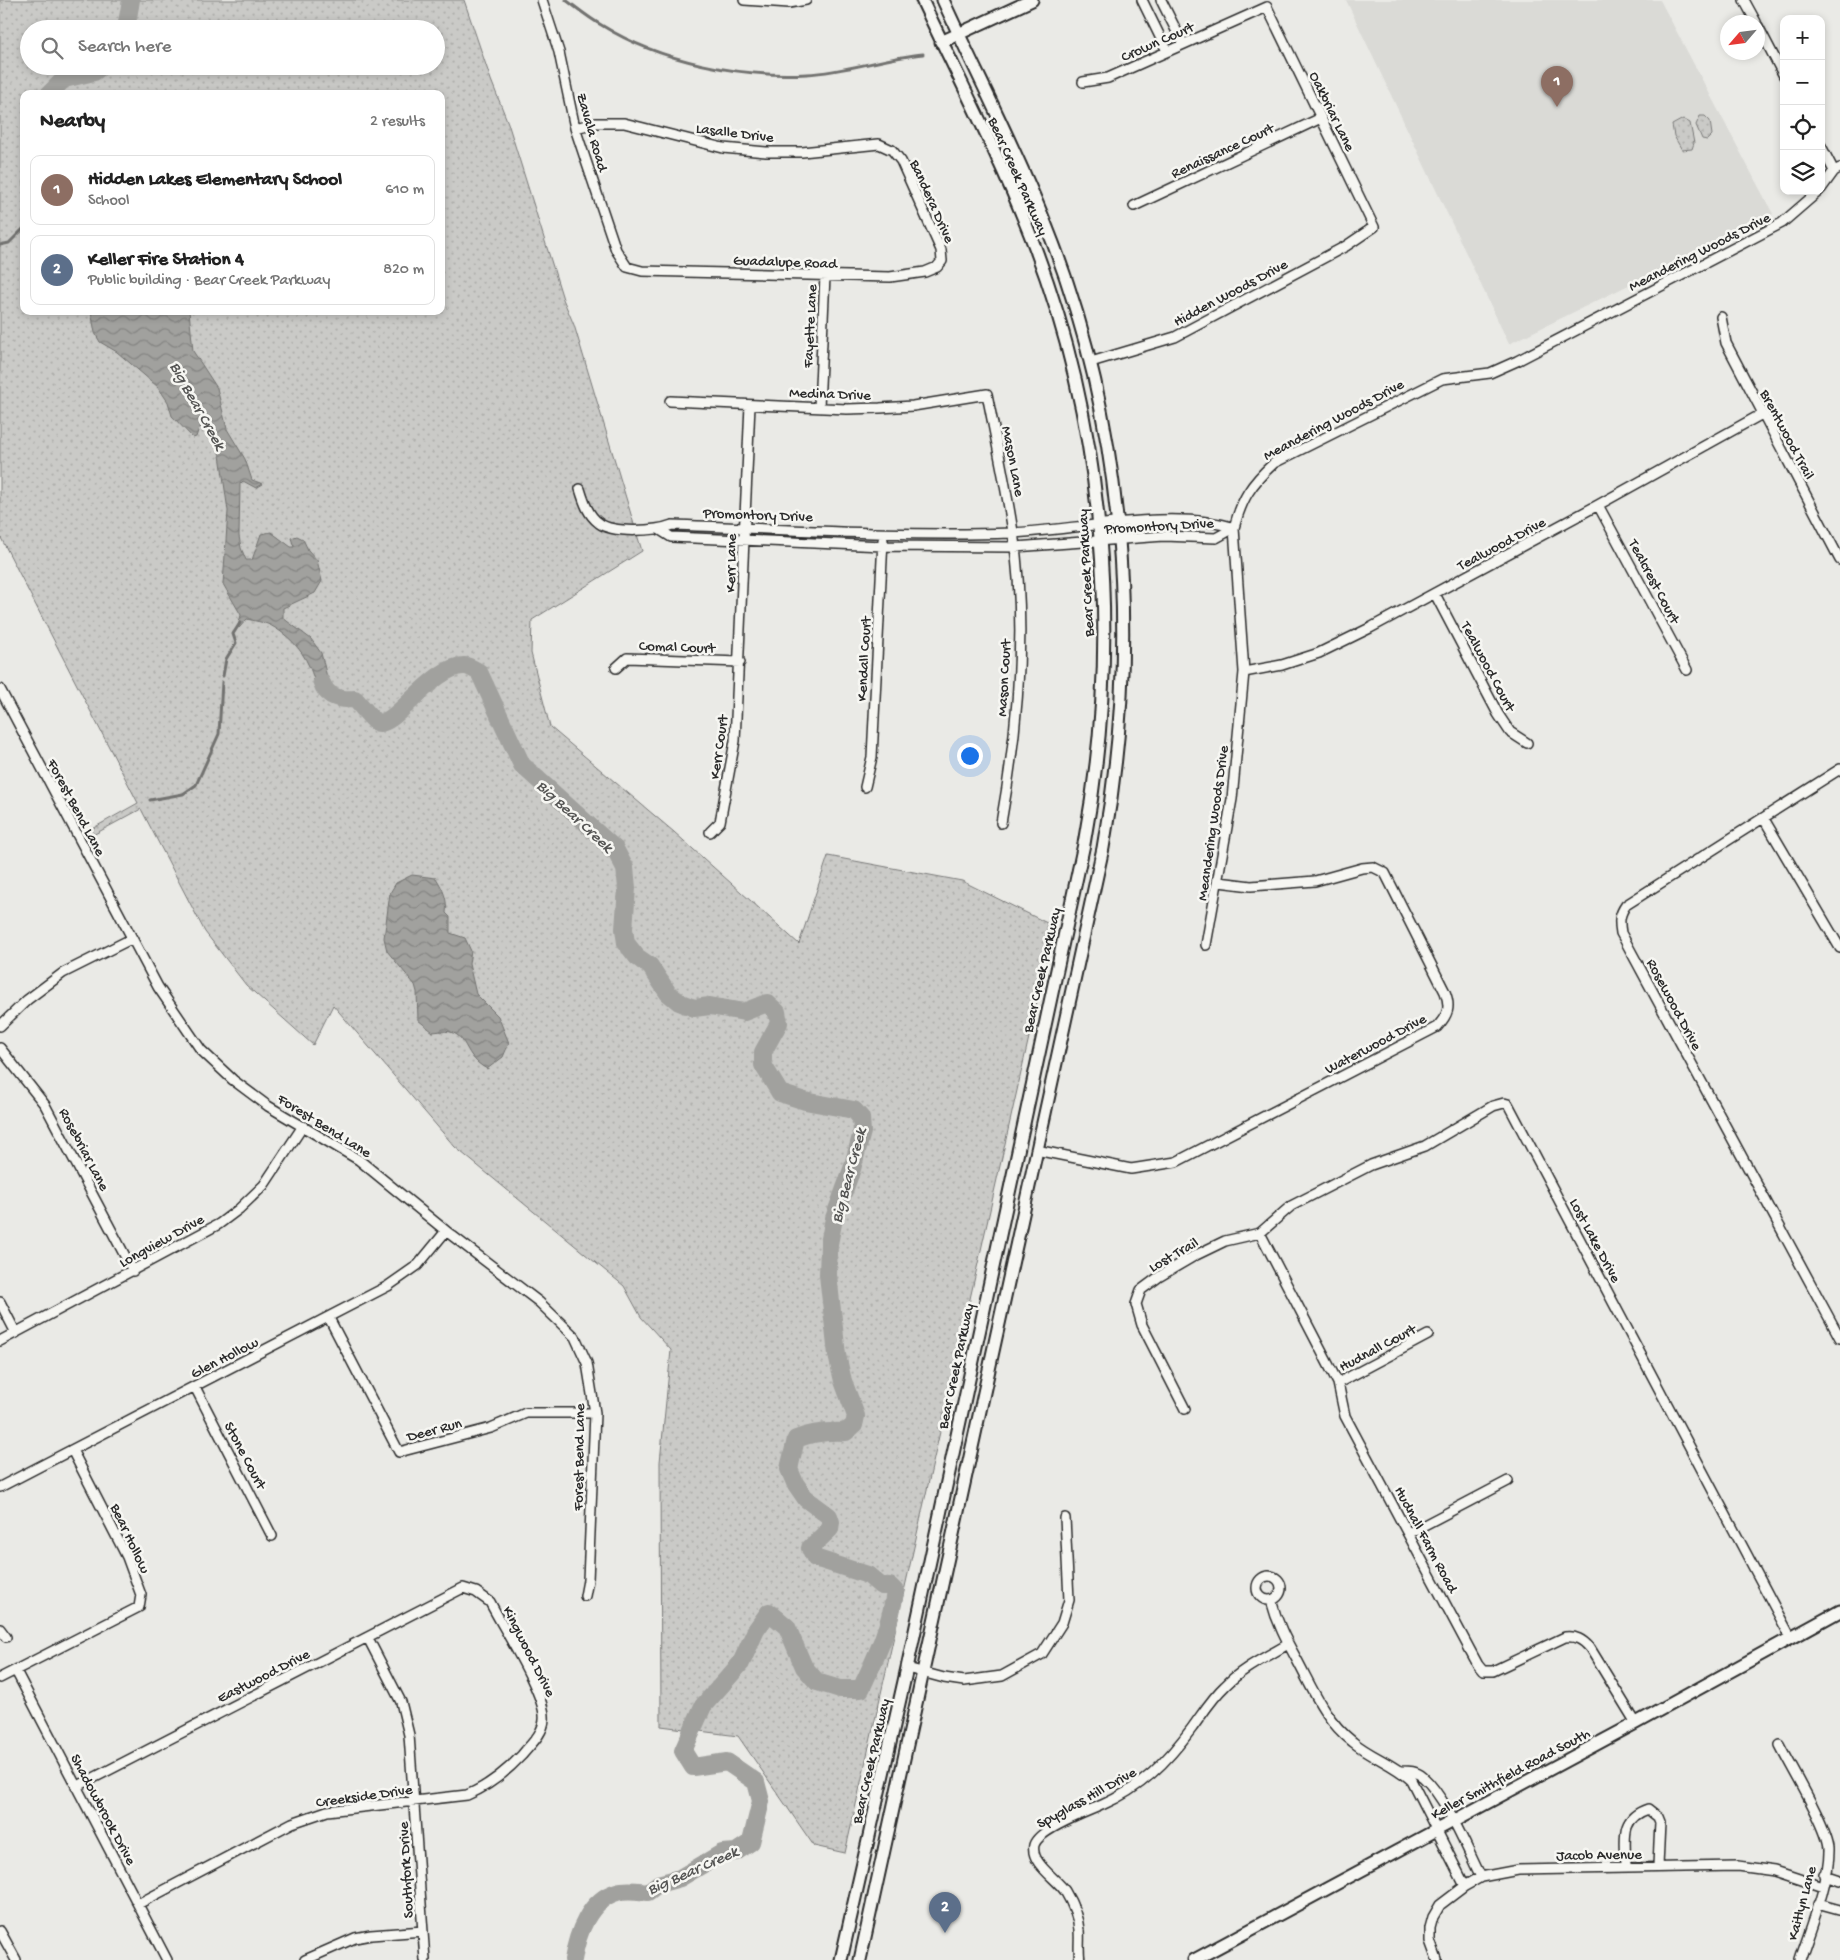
<!DOCTYPE html>
<meta charset="utf-8">
<style>
:root{--surface:#fff;--page:#f2f2f2;--text:#222;--muted:#767676;--line:#e0e0e0;--accent:#1f6fb2}
body{margin:0;font-family:"Gochi Hand",sans-serif;background:var(--page);color:var(--text)}
.controls{position:absolute;right:15px;top:15px;display:grid;overflow:hidden;border-radius:10px;box-shadow:0 2px 8px #0003}
.controls button{width:45px;height:45px;display:grid;place-items:center;padding:0;border:0;border-bottom:1px solid var(--line);background:var(--surface);color:var(--text);font:25px sans-serif}
.compass{position:absolute;left:1720px;top:15px;width:45px;height:45px;border-radius:50%;background:var(--surface);box-shadow:0 2px 8px #0003;rotate:242deg}
.you{position:absolute;left:969px;top:755px;width:18px;height:18px;margin:-12px;border:4px solid #fff;border-radius:50%;background:#1a73e8;box-shadow:0 0 0 8px #1a73e833}
.badge{display:grid;place-items:center;width:32px;height:32px;border-radius:50%;background:var(--accent);color:#fff;font-size:16px;font-weight:700}
.pin{position:absolute;translate:-50% -41px;filter:drop-shadow(0 1px 2px #0008)}
.pin::after{content:'';position:absolute;top:26px;width:18px;height:15px;background:inherit;clip-path:polygon(0 0,100% 0,50% 100%)}
.list{margin:0;padding:0;list-style:none}
h2{display:flex;justify-content:space-between;align-items:center;height:65px;margin:0;padding:0 20px;font-size:21px}
h2 small{font-size:16px;font-weight:400;color:var(--muted)}
.list li{display:grid;grid-template-columns:32px 1fr auto;gap:15px;align-items:center;box-sizing:border-box;height:70px;margin:0 10px 10px;padding:0 10px;border:1px solid var(--line);border-radius:10px}
.list b{display:block;font-size:19px;white-space:nowrap}
.list p{margin:0;font-size:16px;white-space:nowrap;color:var(--muted)}
.list em{font-size:16px;font-style:normal;color:var(--muted)}
.icon{flex:none;width:28px;height:28px;fill:none;stroke:currentColor;stroke-width:2;stroke-linecap:round;stroke-linejoin:round}
.map{position:relative;flex:none;width:1840px;height:1960px;overflow:hidden}
.search{position:absolute;background:var(--surface);box-shadow:0 2px 8px #0003;left:20px;top:20px;width:425px;height:55px;display:flex;align-items:center;gap:12px;box-sizing:border-box;padding:0 18px;border-radius:28px;color:var(--muted);font-size:19px}
.panel{position:absolute;background:var(--surface);box-shadow:0 2px 8px #0003;left:20px;top:90px;width:425px;height:225px;border-radius:10px}
.map>svg:first-child{display:block}
.built{fill:#dadad6}
.grass{fill:url(#grass-dots);stroke:#7a7a79;fill-rule:evenodd}
.water{fill:url(#water-waves);stroke:#727270}
.lines{fill:none;stroke-linecap:round;stroke-linejoin:round}
.stream{stroke:#727270;stroke-width:3}
.river{stroke:#a1a19e;stroke-width:18}
.street-casing{stroke:#2b2b2b;stroke-width:12}
.secondary-casing{stroke:#2b2b2b;stroke-width:15}
.street{stroke:#f6f6f2;stroke-width:9}
.secondary{stroke:#f6f6f2;stroke-width:11}
.labels{text-anchor:middle;stroke-width:5;stroke-linejoin:round;paint-order:stroke}
.street-label{font-size:15px;fill:#2b2b2b;stroke:#f6f6f2}
.water-label{font-size:16px;font-style:italic;fill:#545453;stroke:#f6f6f2}
</style>
<div class="map">
<svg width="1840" height="1960" viewBox="0 0 1840 1960">
<defs>
<pattern id="grass-dots" width="8" height="8" patternUnits="userSpaceOnUse" patternTransform="scale(1.25)"><rect width="8" height="8" fill="#cacac7"/><path d="M2 2h.1M6 6h.1" fill="none" stroke="#aeaeab" stroke-width="1.8" stroke-linecap="round"/></pattern>
<pattern id="water-waves" width="16" height="10" patternUnits="userSpaceOnUse" patternTransform="scale(1.25)"><rect width="16" height="10" fill="#a1a19e"/><path d="M0 5q4-4 8 0t8 0" fill="none" stroke="#838381"/></pattern>
</defs>
<rect width="100%" height="100%" fill="#eaeae6"/>
<filter id="ink" filterUnits="userSpaceOnUse"><feTurbulence type="fractalNoise" baseFrequency=".02" numOctaves="2"/><feDisplacementMap in="SourceGraphic" scale="10" xChannelSelector="R" yChannelSelector="G"/><feConvolveMatrix kernelMatrix="1 2 1 2 8 2 1 2 1" color-interpolation-filters="sRGB"/></filter>
<g filter="url(#ink)">
<path class="built" d="M1346 0H1660L1773 214 1509 344Z"/>
<path class="grass" d="M0 0H464L491 80 508 123 563 299 574 325 642 551 532 620 531 653 550 727 674 832 799 944 828 856 962 881 1047 923 1048 953 845 1853 814 1846 738 1736 661 1726 660 1462 671 1350 641 1317 624 1286 455 1147 333 1005 313 1045 246 985 205 932 141 809 91 836 88 831 138 803 0 536ZM29 29H436V66H29ZM24 94H441V311H24Z
M1700 116H1705L1710 121 1712 135 1707 140 1702 139 1696 125Z
M1683 119 1690 123 1694 143 1692 149 1682 150 1674 136 1672 125Z"/>
<path class="water" d="M91 311H189L193 351 217 388 227 429 245 459 252 480 263 484 256 488 243 481 240 484 239 536 241 548 246 560H252L261 534 271 532 291 547H294L291 538 297 536 303 539 308 550 317 560 322 581 315 593 283 608V618L311 639 321 653 328 681 336 691 339 699 332 703C311 691 318 685 309 666 301 648 287 634 270 625 264 622 254 621 247 619L239 628 238 626 241 615 223 584 228 511 220 455 210 432 204 426 199 428 196 437 193 438 172 416 168 402 158 387 117 352 100 342 95 333Z
M412 875 436 878C443 889 448 900 446 913L450 917V933L465 938 471 951 469 964 476 994 498 1016 509 1043 503 1057 487 1069C458 1054 472 1026 433 1032L418 1020 417 992 415 985 387 951 384 938 390 893 396 883Z"/>
<g class="lines">
<path class="stream" d="M566 0C578 9 590 19 603 26 659 61 742 78 807 74 846 72 884 58 923 54
M0 245 9 243 24 228
M223 676 226 659 236 643 233 634 240 623
M150 800 183 794 196 785 219 734 222 682"/>
<path class="river" d="M126 29 131 0
M49 94 64 79 94 72 102 66
M322 683C327 698 342 700 355 699 360 704 373 721 376 722 392 732 433 664 465 666 469 666 475 670 479 672L522 765 615 849 625 868 627 888 624 929 626 943 637 957 650 966 668 993 679 1002 694 1008 710 1006 744 1012 767 1003 777 1012 779 1023 763 1052V1065L780 1093 805 1101 854 1110 861 1118 862 1132 852 1169 834 1218 829 1244 828 1275 837 1355 843 1381 856 1416 854 1425 846 1432C828 1431 813 1432 796 1439L789 1469 795 1483 806 1499 829 1516 831 1522 830 1529 810 1548 815 1558 868 1575 881 1586H890L895 1591C891 1626 876 1657 861 1689H840L817 1682 804 1667 787 1627 769 1612 756 1630 741 1663 703 1706 683 1751 693 1767 727 1762 756 1782 761 1801 751 1842 736 1852 722 1853 680 1878 658 1884 648 1892C638 1891 626 1889 617 1892 589 1900 577 1934 573 1960"/>
<defs>
<path id="street" d="M542 0 559 52 575 128 586 161 616 250 627 267 642 271 890 277 925 272 937 267 942 261 941 250 901 161 892 150 879 144 802 152H766L723 148 624 123H596L575 128
M744 0 789 3 806 0
M1142 0 1167 51
M1161 0 1183 44
M1744 0 1756 22
M1758 26 1784 76
M1083 82 1108 78 1267 7 1374 227 1346 246 1175 337 1091 362
M1821 146 1834 171
M1821 189 1834 171 1840 168
M1134 206 1321 118
M1721 317 1726 343 1840 560
M670 401 847 409 880 408 913 406 987 394C996 440 1006 486 1013 532 1027 627 1018 729 1001 823
M819 407 825 276
M580 489C584 502 588 515 599 523 613 534 657 531 672 525 785 529 899 537 1012 533 1074 530 1178 508 1234 528
M1598 505 1687 670
M660 530 671 537 883 546 1015 547 1164 536 1216 538 1234 528
M1435 594 1498 714 1510 732 1527 743
M616 668 627 658 740 662
M1244 672 1282 665 1319 653 1370 628 1598 505 1762 414
M0 689 158 987 201 1050 233 1080 268 1106 359 1160 446 1231 539 1302 575 1337 587 1363 595 1413 588 1580 585 1596
M1840 769 1626 905C1619 915 1619 921 1621 933L1840 1338
M865 787 872 757 883 540
M1764 819 1840 948
M710 832 720 822 735 741 750 405
M1206 945 1232 799 1244 672 1234 528C1242 498 1251 484 1274 463L1442 379 1490 373 1517 361 1782 223 1819 191
M0 1026 27 1000 63 973 131 939
M0 1048 45 1105 133 1271
M1036 1150 1131 1169 1176 1162 1437 1027C1448 1015 1451 1007 1445 992L1385 873 1373 867 1362 868 1315 881 1251 886 1219 882
M1260 1233 1338 1383 1345 1416 1478 1665 1483 1671H1493L1565 1637C1576 1636 1582 1639 1590 1648L1636 1723
M0 1302 16 1333
M329 1318 399 1452 491 1428 526 1413H595
M0 1341 219 1224 239 1209 264 1185 303 1126
M1338 1383 1428 1335
M195 1387 272 1536
M1185 1409 1142 1325 1136 1304 1141 1290 1160 1276 1194 1256 1225 1241 1260 1233 1291 1206 1371 1165 1425 1146 1493 1106 1504 1103 1508 1104 1791 1638
M0 1487 388 1286 418 1265 446 1231
M1409 1533 1508 1481
M1257 1588a12 12 0 1 1 24 0a12 12 0 1 1-24 0Z
M1271 1600C1277 1623 1286 1640 1297 1660 1313 1690 1325 1720 1353 1742 1371 1757 1394 1764 1411 1780L1465 1886
M0 1629 6 1637
M368 1638 401 1702 409 1735 425 1960
M907 1668 944 1678 964 1681 1002 1676 1042 1654 1062 1623 1069 1600 1065 1518
M16 1671 167 1960
M0 1678 139 1607 141 1595 127 1557 72 1450
M1780 1745C1791 1767 1828 1828 1829 1849 1830 1881 1810 1929 1800 1960
M1401 1771C1409 1771 1416 1771 1423 1777 1446 1797 1467 1849 1481 1877
M76 1787 463 1588 476 1592 490 1602C502 1626 547 1696 544 1720 543 1734 530 1745 522 1755 506 1772 489 1786 467 1795L327 1811 292 1823 138 1904
M1626 1867C1626 1841 1618 1819 1648 1809L1658 1817 1660 1822 1658 1866
M1825 1875 1840 1880
M1818 1904 1840 1910
M0 1931 16 1960
M305 1960 355 1938 371 1935 423 1931
M1080 1960C1078 1950 1080 1940 1079 1930 1078 1917 1071 1901 1065 1891 1056 1878 1030 1863 1034 1845 1039 1829 1086 1812 1102 1805 1141 1788 1167 1762 1192 1728 1203 1713 1212 1698 1225 1686 1242 1668 1267 1657 1288 1644
M1437 1960 1430 1941V1928L1433 1917 1440 1905 1465 1886 1481 1877 1518 1870 1738 1866 1775 1871 1823 1887"/>
<path id="secondary" d="M941 42 1032 0
M841 1960 907 1668 1084 844C1122 641 1106 425 1029 232 998 153 958 77 922 0
M860 1960 1103 848C1141 641 1125 421 1046 225 1016 149 977 75 943 0
M1194 1960 1636 1723 1840 1611"/>
</defs>
<use href="#street" class="street-casing"/>
<use href="#secondary" class="secondary-casing"/>
<use href="#street" class="street"/>
<use href="#secondary" class="secondary"/>
</g>
</g>
<g class="labels">
<g class="street-label">
<text transform="translate(1157 41) rotate(-24)" y="5">Crown Court</text>
<text transform="translate(1333 111) rotate(64)" y="5">Oakbriar Lane</text>
<text transform="translate(593 132) rotate(74)" y="5">Zavala Road</text>
<text transform="translate(735 132) rotate(7)" y="5">Lasalle Drive</text>
<text transform="translate(1222 150) rotate(-25)" y="5">Renaissance Court</text>
<text transform="translate(1019 176) rotate(66)" y="5">Bear Creek Parkway</text>
<text transform="translate(933 201) rotate(66)" y="5">Bandera Drive</text>
<text transform="translate(1699 251) rotate(-27)" y="5">Meandering Woods Drive</text>
<text transform="translate(785 261) rotate(2)" y="5">Guadalupe Road</text>
<text transform="translate(1230 292) rotate(-28)" y="5">Hidden Woods Drive</text>
<text transform="translate(809 326) rotate(-87)" y="5">Fayette Lane</text>
<text transform="translate(830 393) rotate(2)" y="5">Medina Drive</text>
<text transform="translate(1333 419) rotate(-28)" y="5">Meandering Woods Drive</text>
<text transform="translate(1788 434) rotate(62)" y="5">Brentwood Trail</text>
<text transform="translate(1014 461) rotate(79)" y="5">Mason Lane</text>
<text transform="translate(758 514) rotate(2)" y="5">Promontory Drive</text>
<text transform="translate(1159 525) rotate(-3)" y="5">Promontory Drive</text>
<text transform="translate(1501 543) rotate(-28)" y="5">Tealwood Drive</text>
<text transform="translate(730 563) rotate(-89)" y="5">Kerr Lane</text>
<text transform="translate(1085 573) rotate(-93)" y="5">Bear Creek Parkway</text>
<text transform="translate(1655 581) rotate(62)" y="5">Tealcrest Court</text>
<text transform="translate(677 646) rotate(2)" y="5">Comal Court</text>
<text transform="translate(863 659) rotate(-87)" y="5">Kendall Court</text>
<text transform="translate(1489 666) rotate(62)" y="5">Tealwood Court</text>
<text transform="translate(1003 678) rotate(-87)" y="5">Mason Court</text>
<text transform="translate(718 747) rotate(-82)" y="5">Kerr Court</text>
<text transform="translate(77 807) rotate(62)" y="5">Forest Bend Lane</text>
<text transform="translate(1212 823) rotate(-82)" y="5">Meandering Woods Drive</text>
<text transform="translate(1041 970) rotate(-77)" y="5">Bear Creek Parkway</text>
<text transform="translate(1675 1004) rotate(62)" y="5">Rosewood Drive</text>
<text transform="translate(1375 1043) rotate(-28)" y="5">Waterwood Drive</text>
<text transform="translate(325 1125) rotate(32)" y="5">Forest Bend Lane</text>
<text transform="translate(85 1149) rotate(62)" y="5">Rosebriar Lane</text>
<text transform="translate(161 1240) rotate(-29)" y="5">Longview Drive</text>
<text transform="translate(1596 1240) rotate(62)" y="5">Lost Lake Drive</text>
<text transform="translate(1173 1254) rotate(-30)" y="5">Lost Trail</text>
<text transform="translate(1377 1347) rotate(-28)" y="5">Hudnall Court</text>
<text transform="translate(224 1357) rotate(-27)" y="5">Glen Hollow</text>
<text transform="translate(955 1366) rotate(-78)" y="5">Bear Creek Parkway</text>
<text transform="translate(434 1429) rotate(-15)" y="5">Deer Run</text>
<text transform="translate(246 1455) rotate(62)" y="5">Stone Court</text>
<text transform="translate(578 1457) rotate(-89)" y="5">Forest Bend Lane</text>
<text transform="translate(131 1538) rotate(65)" y="5">Bear Hollow</text>
<text transform="translate(1427 1539) rotate(62)" y="5">Hudnall Farm Road</text>
<text transform="translate(530 1651) rotate(63)" y="5">Kingwood Drive</text>
<text transform="translate(263 1675) rotate(-27)" y="5">Eastwood Drive</text>
<text transform="translate(870 1761) rotate(-77)" y="5">Bear Creek Parkway</text>
<text transform="translate(1510 1773) rotate(-28)" y="5">Keller Smithfield Road South</text>
<text transform="translate(364 1795) rotate(-8)" y="5">Creekside Drive</text>
<text transform="translate(1086 1797) rotate(-29)" y="5">Spyglass Hill Drive</text>
<text transform="translate(104 1809) rotate(62)" y="5">Shadowbrook Drive</text>
<text transform="translate(1599 1854) rotate(-1)" y="5">Jacob Avenue</text>
<text transform="translate(405 1870) rotate(-93)" y="5">Southfork Drive</text>
<text transform="translate(1801 1903) rotate(-75)" y="5">Kaitlyn Lane</text>
</g>
<g class="water-label">
<text transform="translate(199 405) rotate(61)" y="6">Big Bear Creek</text>
<text transform="translate(576 815) rotate(43)" y="6">Big Bear Creek</text>
<text transform="translate(847 1175) rotate(-75)" y="6">Big Bear Creek</text>
<text transform="translate(692 1869) rotate(-24)" y="6">Big Bear Creek</text>
</g>
</g>
</svg>
<div class="controls">
<button>+</button>
<button>−</button>
<button><svg class="icon" aria-label="locate" viewBox="0 0 24 24"><circle cx="12" cy="12" r="6"/><path d="M12 2v4M12 18v4M2 12h4M18 12h4"/></svg></button>
<button><svg class="icon" aria-label="layers" viewBox="0 0 24 24"><path d="M12 4l9 5-9 5-9-5zM3 14l9 5 9-5"/></svg></button>
</div>
<svg class="compass" viewBox="-18 -18 36 36"><path d="M0-13l5 13h-10z" fill="#e53935"/><path d="M0 13l5-13h-10z" fill="#767676"/></svg>
<div class="you"></div>
<div class="pin badge" style="left:1557px;top:107px;background:#8d6e63">1</div>
<div class="pin badge" style="left:945px;top:1933px;background:#5c6f8a">2</div>
<div class="search"><svg class="icon" aria-label="search" viewBox="0 0 24 24"><circle cx="10" cy="10" r="6"/><path d="M15 15l6 6"/></svg>Search here</div>
<section class="panel">
<h2>Nearby<small>2 results</small></h2>
<ul class="list">
<li><span class="badge" style="background:#8d6e63">1</span><div><b>Hidden Lakes Elementary School</b><p>School</p></div><em>610 m</em></li>
<li><span class="badge" style="background:#5c6f8a">2</span><div><b>Keller Fire Station 4</b><p>Public building · Bear Creek Parkway</p></div><em>820 m</em></li>
</ul>
</section>
</div>
